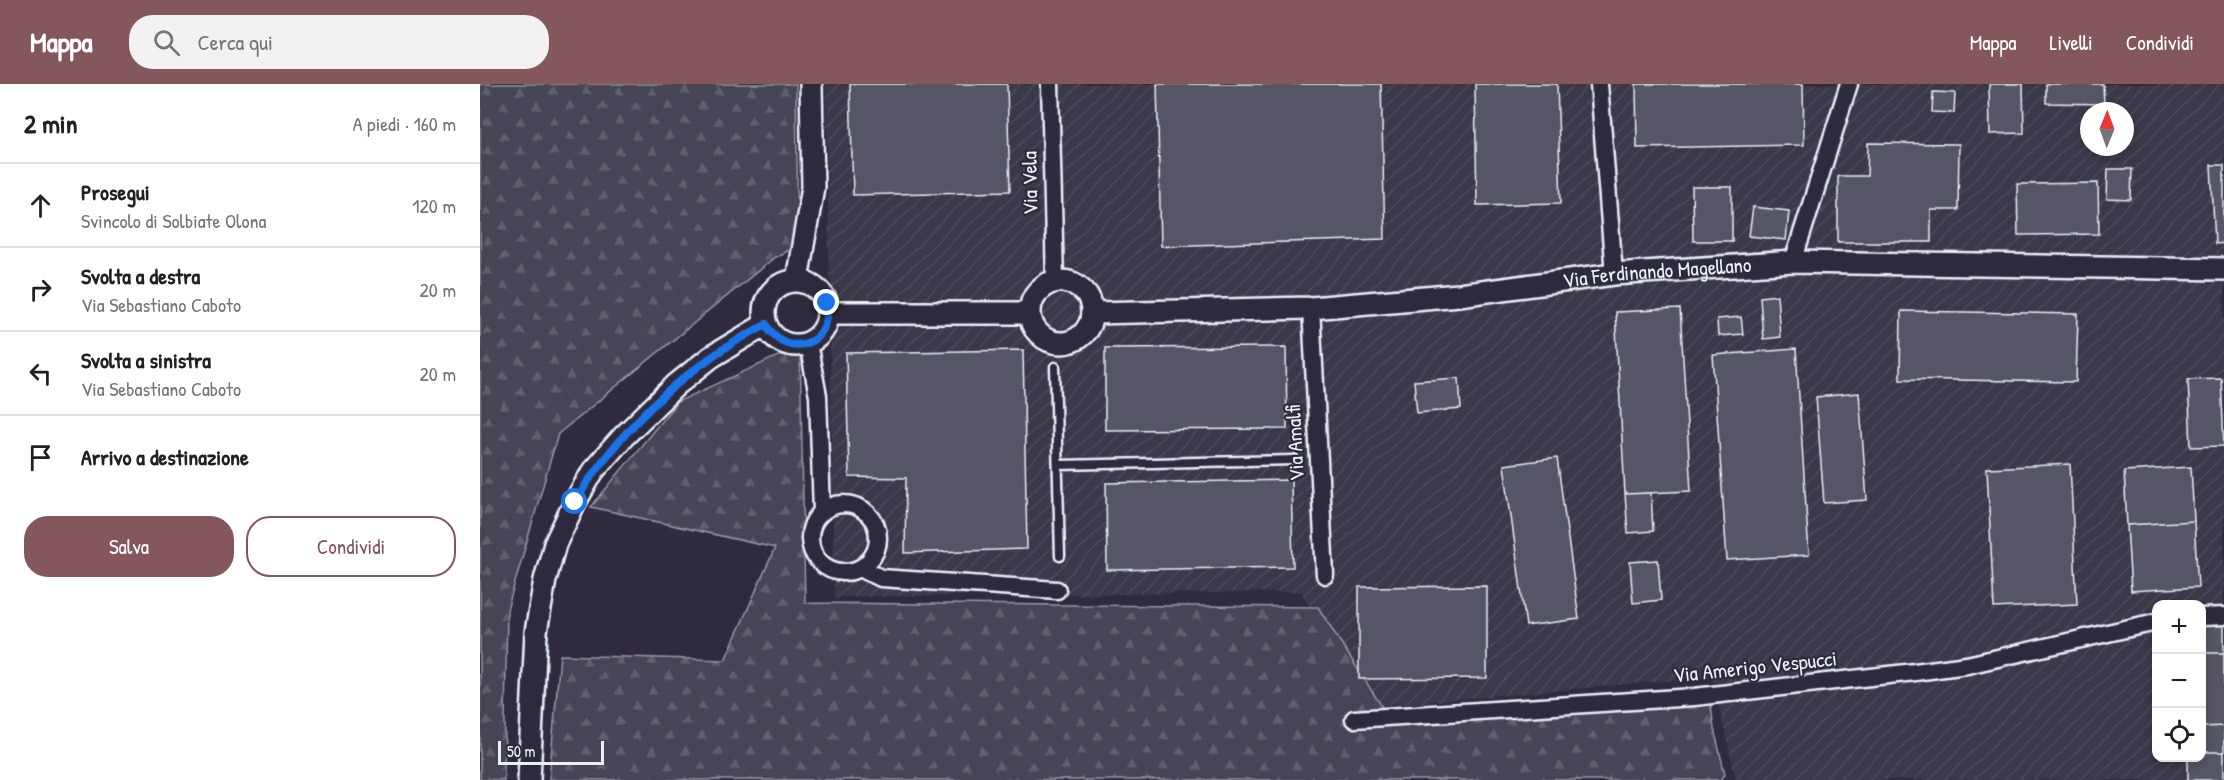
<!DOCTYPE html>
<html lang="it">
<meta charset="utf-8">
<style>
:root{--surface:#fff;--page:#f2f2f2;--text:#202124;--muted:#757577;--line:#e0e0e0;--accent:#84575d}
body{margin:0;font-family:"Patrick Hand",sans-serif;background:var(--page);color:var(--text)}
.controls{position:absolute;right:18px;bottom:18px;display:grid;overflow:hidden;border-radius:12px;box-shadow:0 3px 9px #0003}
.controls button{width:54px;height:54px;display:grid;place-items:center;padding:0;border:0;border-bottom:2px solid var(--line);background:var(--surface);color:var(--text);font:30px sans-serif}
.compass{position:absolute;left:1600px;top:18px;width:54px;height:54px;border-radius:50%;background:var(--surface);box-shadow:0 3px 9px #0003;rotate:1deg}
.scale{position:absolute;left:18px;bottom:15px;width:106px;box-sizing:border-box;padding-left:6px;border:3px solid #e8f1f8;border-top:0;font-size:16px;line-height:21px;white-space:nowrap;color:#e8f1f8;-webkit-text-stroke:4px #2f2a3d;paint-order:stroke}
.stop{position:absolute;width:18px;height:18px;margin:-14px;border:4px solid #1a73e8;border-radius:50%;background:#fff}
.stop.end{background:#1a73e8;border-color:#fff;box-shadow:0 2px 6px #0008}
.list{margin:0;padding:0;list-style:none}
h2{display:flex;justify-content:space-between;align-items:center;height:78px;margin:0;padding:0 24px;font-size:26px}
h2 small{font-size:20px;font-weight:400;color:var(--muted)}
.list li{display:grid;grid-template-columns:39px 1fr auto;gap:18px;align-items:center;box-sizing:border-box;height:84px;padding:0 24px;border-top:2px solid var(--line)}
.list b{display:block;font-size:22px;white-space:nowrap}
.list p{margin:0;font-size:20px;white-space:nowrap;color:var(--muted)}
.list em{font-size:20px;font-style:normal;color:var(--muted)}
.actions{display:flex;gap:12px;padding:18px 24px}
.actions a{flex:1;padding:14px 0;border:2px solid var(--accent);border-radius:24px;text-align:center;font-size:21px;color:var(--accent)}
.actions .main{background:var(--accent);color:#fff}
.icon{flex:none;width:33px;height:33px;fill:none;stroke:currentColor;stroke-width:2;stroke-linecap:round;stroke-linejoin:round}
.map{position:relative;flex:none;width:1744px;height:696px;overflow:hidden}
header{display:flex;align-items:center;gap:36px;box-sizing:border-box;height:84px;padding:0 30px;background:var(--accent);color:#fff}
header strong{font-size:28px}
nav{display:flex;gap:33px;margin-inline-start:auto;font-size:21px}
.search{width:420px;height:54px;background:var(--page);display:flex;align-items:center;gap:15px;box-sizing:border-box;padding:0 21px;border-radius:24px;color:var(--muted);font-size:22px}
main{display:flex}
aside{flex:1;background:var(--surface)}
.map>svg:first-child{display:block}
.industrial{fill:url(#industrial-furrows);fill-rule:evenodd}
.forest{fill:url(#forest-firs);stroke:#979aa6;stroke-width:1.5}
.building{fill:#575565;stroke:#e8f1f8;stroke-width:1.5}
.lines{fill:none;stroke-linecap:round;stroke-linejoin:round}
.service-casing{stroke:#e8f1f8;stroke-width:13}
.minor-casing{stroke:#e8f1f8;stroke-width:21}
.tertiary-casing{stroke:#e8f1f8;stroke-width:26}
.service{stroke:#2f2a3d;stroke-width:8}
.minor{stroke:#2f2a3d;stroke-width:16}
.tertiary{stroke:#2f2a3d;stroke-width:21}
.route{stroke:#1a73e8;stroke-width:8}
.labels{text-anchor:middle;stroke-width:4.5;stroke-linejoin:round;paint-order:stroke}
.street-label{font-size:21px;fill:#e8f1f8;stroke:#2f2a3d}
</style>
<header>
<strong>Mappa</strong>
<div class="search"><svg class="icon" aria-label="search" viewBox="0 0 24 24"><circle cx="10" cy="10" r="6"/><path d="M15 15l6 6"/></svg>Cerca qui</div>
<nav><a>Mappa</a><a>Livelli</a><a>Condividi</a></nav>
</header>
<main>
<aside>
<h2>2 min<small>A piedi · 160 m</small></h2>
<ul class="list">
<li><svg class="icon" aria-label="ahead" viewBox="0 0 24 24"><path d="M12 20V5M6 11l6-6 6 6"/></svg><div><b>Prosegui</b><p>Svincolo di Solbiate Olona</p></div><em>120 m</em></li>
<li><svg class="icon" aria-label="right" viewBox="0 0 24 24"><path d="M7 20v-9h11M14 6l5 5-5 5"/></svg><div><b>Svolta a destra</b><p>Via Sebastiano Caboto</p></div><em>20 m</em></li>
<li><svg class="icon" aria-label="left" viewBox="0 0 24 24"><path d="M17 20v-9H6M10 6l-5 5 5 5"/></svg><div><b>Svolta a sinistra</b><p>Via Sebastiano Caboto</p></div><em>20 m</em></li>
<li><svg class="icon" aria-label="arrive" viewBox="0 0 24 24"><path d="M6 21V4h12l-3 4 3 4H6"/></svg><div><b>Arrivo a destinazione</b></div></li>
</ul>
<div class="actions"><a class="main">Salva</a><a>Condividi</a></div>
</aside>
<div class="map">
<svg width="1744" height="696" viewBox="0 0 1744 696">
<defs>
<pattern id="industrial-furrows" width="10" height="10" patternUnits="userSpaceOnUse" patternTransform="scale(1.5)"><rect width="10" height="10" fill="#3b3749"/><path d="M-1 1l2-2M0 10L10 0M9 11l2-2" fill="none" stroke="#4e4b5b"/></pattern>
<pattern id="forest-firs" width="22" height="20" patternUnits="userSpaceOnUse" patternTransform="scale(1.5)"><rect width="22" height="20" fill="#464455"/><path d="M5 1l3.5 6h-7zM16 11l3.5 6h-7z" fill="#615f6e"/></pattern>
</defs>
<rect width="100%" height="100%" fill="#2f2a3d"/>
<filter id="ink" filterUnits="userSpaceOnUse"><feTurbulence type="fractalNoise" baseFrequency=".0167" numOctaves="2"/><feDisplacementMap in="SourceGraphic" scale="12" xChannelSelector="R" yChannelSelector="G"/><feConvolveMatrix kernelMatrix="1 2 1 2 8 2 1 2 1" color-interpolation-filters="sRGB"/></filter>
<g filter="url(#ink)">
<path class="industrial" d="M346 0H1744V696H1256L1232 593 889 623 821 508 354 513ZM1609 27H1645V63H1609ZM1676 520H1722V674H1676Z"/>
<path class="forest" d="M0 0H316L318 161 295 173 78 350 27 526 24 696H0Z
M320 262 325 519 838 523 904 626 1047 615 1229 607 1234 645 1245 690 1241 696H69L80 571 245 576 295 464 111 423 197 318Z"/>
<path class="building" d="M370 0H527L530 107 373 111Z
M677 0H901L905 155 681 162Z
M995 0H1077L1081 119 997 121Z
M1156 0H1323L1324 61 1157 64Z
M1509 0H1543L1544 49 1510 50Z
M1566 0H1623L1624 20 1566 19Z
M1453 8 1475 9 1474 29 1452 28Z
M1388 59 1479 60 1478 126H1451V158H1358V92H1387Z
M1619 63H1637V69H1619Z
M1731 81H1744V159L1735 160Z
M1628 85H1652L1651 116 1627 115Z
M1618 99 1619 150 1538 151 1537 100Z
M1212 103H1252V157H1213Z
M1273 123 1309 127 1306 156 1269 152Z
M1297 211 1300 253 1283 255 1280 213Z
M1200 225 1211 407 1145 410 1135 228Z
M1421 227 1598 230 1596 298 1420 295Z
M1261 233 1263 250 1238 252 1237 235Z
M806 263 807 345 625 346V264Z
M1316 265 1329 471 1247 476 1233 271Z
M543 266 547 465 425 469 426 394 369 393 366 269Z
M979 294 981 325 937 329 934 297Z
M1741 294 1744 362 1711 363 1708 295Z
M1379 309 1387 416 1344 419 1336 313Z
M1077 374 1099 535 1046 542 1024 381Z
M1590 380 1597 520 1514 524 1507 384Z
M1711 383 1714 437 1647 441 1644 387Z
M811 396 813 483 627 486 626 399Z
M1171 409 1173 447 1148 449 1145 410Z
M1714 437 1718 503 1651 507 1647 441Z
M1178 476 1181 516 1153 519 1150 478Z
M1007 502V594L879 595V503Z
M1722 539H1744V569H1722Z
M1722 569H1744V642L1722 643Z
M1744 642V668H1722V643Z
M1722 668H1744V696H1708V674H1722Z"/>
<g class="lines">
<defs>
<path id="service" d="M575 283 580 472
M578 381 814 376"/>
<path id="minor" d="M570 0 575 197
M1119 0 1134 190
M1313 178 1369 0
M831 224 845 491
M328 259 338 312 342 428
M330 454a34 34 0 1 1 68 0a34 34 0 1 1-68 0Z
M380 484 401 494 577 506
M1722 533 1744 532
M874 635 1214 613 1435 588 1487 581 1676 538"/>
<g id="tertiary">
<path d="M317 196 333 103 331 0"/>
<circle cx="316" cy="229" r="32"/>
<circle cx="581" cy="228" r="31"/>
<path d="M348 229H549"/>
<path id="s1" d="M612 229 831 224 979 211 1134 190 1313 178 1744 185"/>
<path d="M49 696 56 548 65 496 75 460 95 418 113 387 143 353 196 301 231 273 286 240"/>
</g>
</defs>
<use href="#service" class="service-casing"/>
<use href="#minor" class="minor-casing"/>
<use href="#tertiary" class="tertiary-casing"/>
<use href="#service" class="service"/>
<use href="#minor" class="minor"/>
<use href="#tertiary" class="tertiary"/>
</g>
</g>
<g class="lines" filter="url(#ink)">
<path class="route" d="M95 418C128 362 177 312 230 274 248 261 267 251 286 240 307 277 353 261 347 219"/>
</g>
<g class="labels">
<g class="street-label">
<text transform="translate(550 99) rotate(-91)" y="7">Via Vela</text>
<text dy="7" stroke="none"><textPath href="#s1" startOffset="567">Via Ferdinando Magellano</textPath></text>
<text transform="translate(815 359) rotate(-93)" y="7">Via Amalfi</text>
<text transform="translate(1275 583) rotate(-6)" y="7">Via Amerigo Vespucci</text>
</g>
</g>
</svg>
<div class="controls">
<button>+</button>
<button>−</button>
<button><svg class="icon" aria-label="locate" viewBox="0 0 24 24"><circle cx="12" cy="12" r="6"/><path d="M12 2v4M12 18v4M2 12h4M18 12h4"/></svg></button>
</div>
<svg class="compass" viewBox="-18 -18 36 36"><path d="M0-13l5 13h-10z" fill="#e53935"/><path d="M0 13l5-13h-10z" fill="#757577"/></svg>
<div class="scale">50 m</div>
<div class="stop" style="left:95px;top:418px"></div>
<div class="stop end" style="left:347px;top:219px"></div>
</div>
</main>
